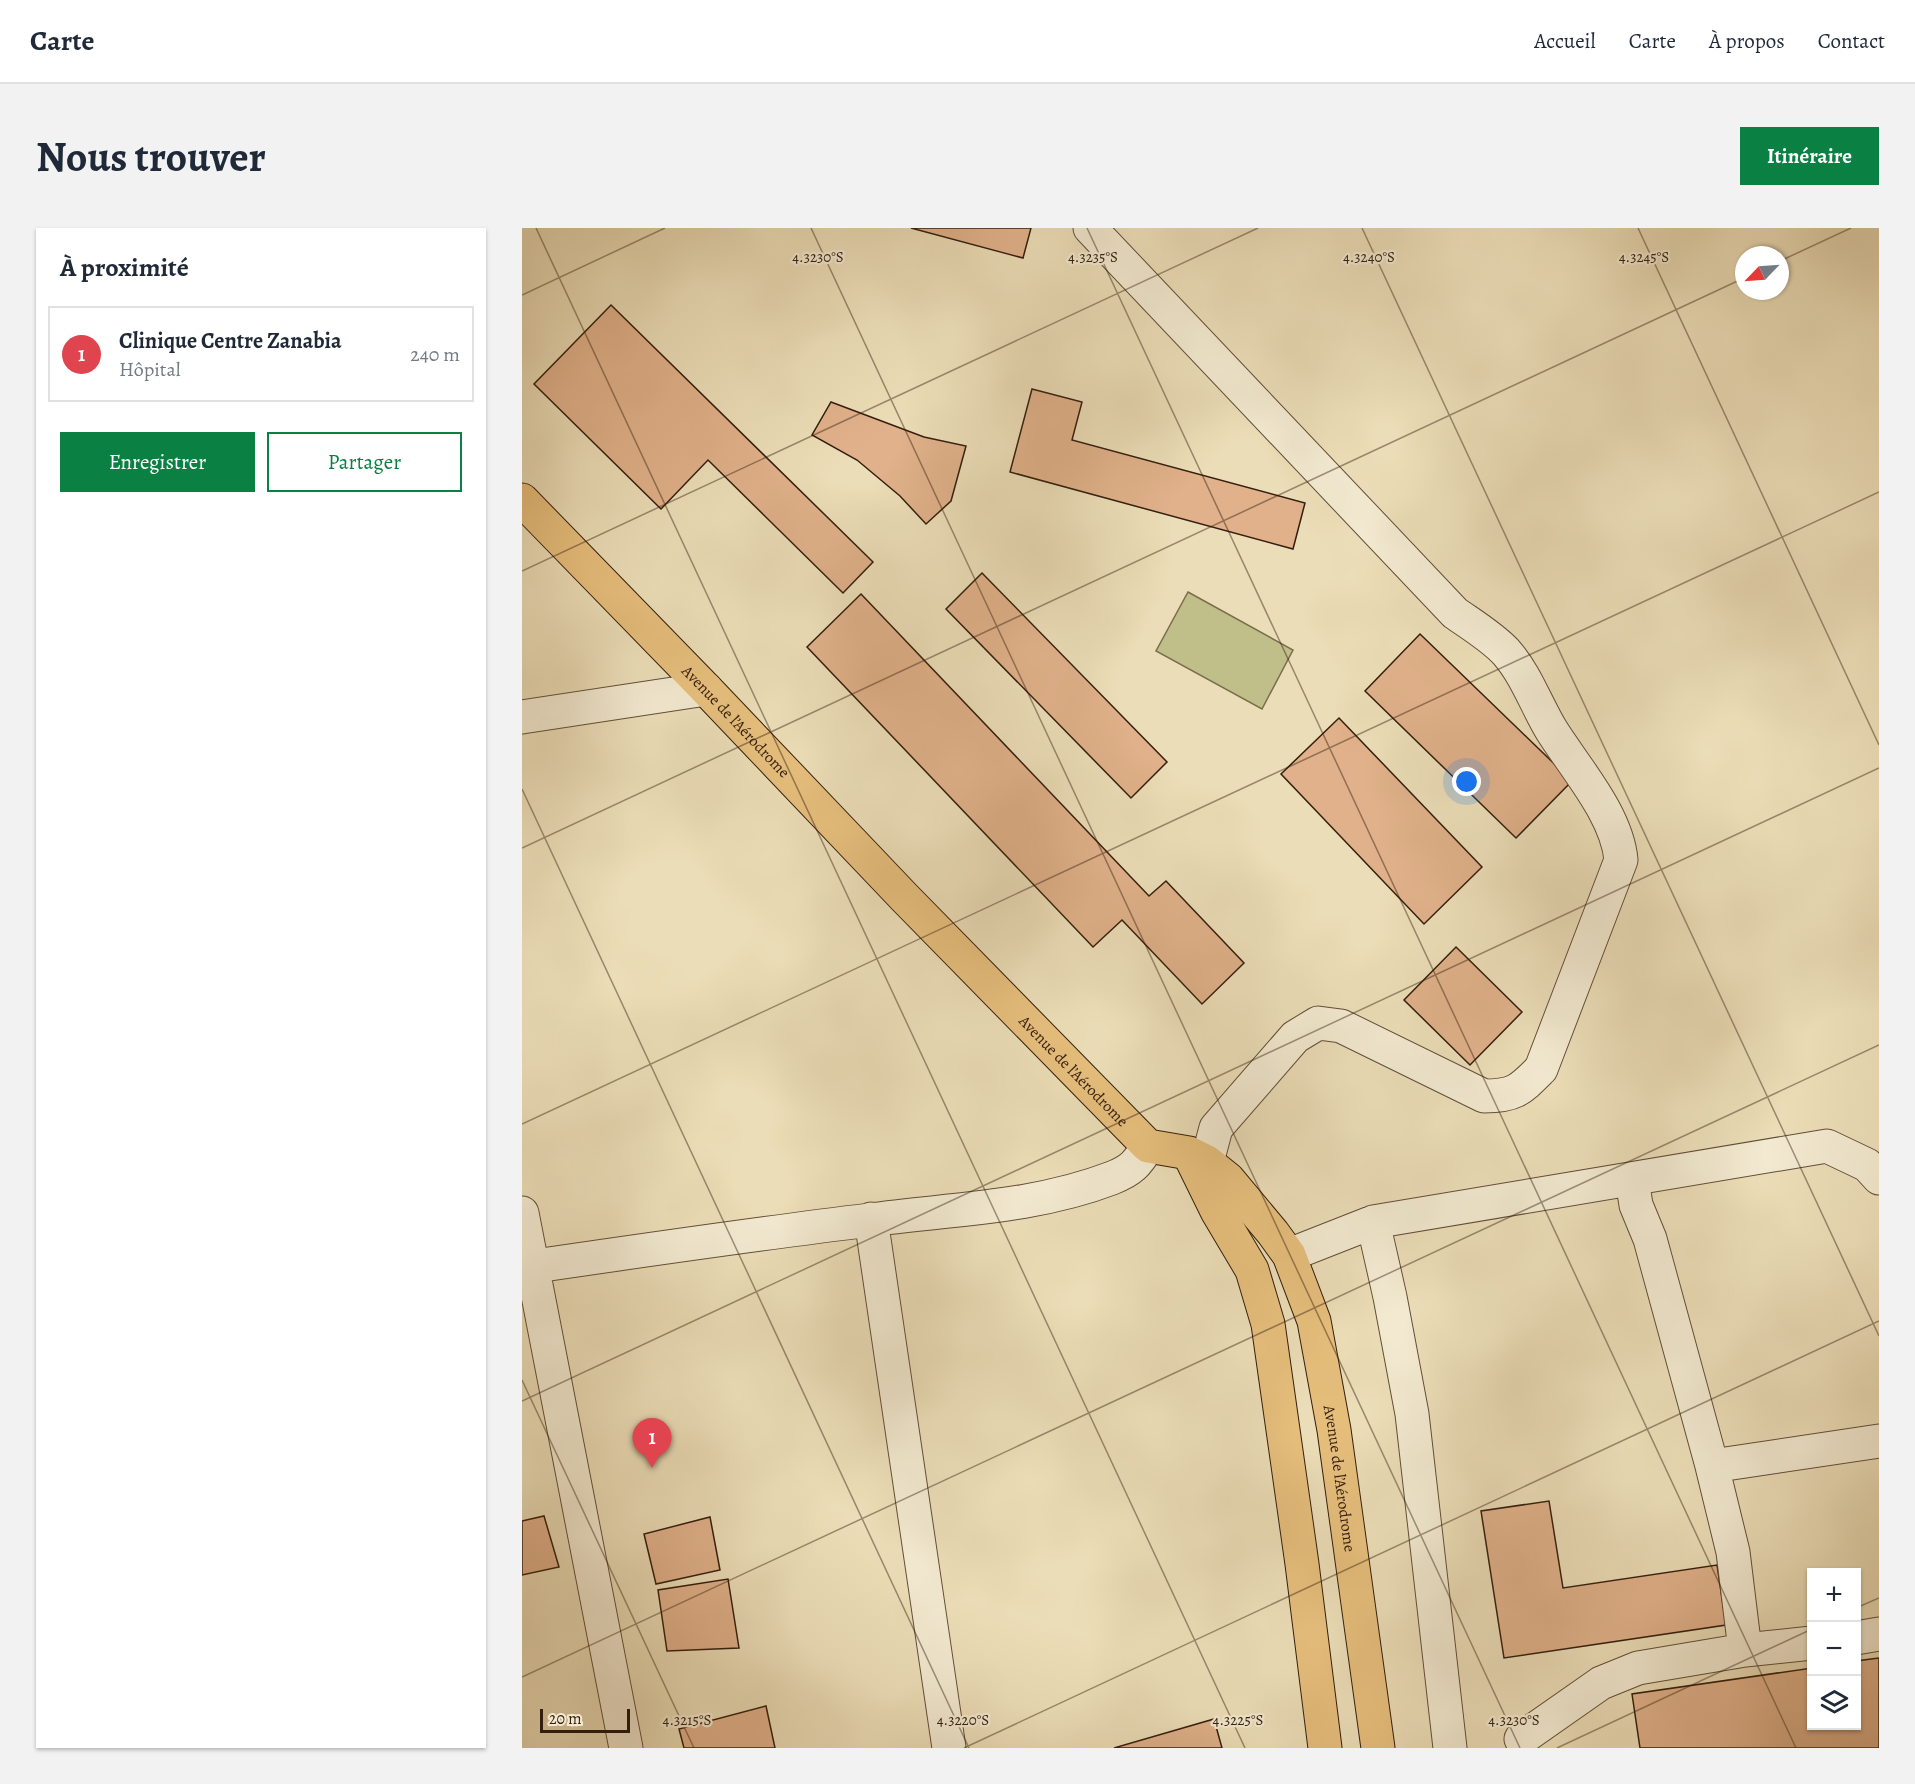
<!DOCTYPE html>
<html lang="fr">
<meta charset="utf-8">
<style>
:root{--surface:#fff;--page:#f2f2f3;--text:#1f2937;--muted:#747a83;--line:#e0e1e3;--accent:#0b8043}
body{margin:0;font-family:Alegreya,serif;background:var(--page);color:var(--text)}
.controls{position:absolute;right:18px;bottom:18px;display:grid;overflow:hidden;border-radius:0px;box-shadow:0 2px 4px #0004}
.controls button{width:54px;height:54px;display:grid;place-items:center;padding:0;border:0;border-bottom:2px solid var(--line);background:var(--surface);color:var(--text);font:30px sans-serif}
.compass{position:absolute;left:1213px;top:18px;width:54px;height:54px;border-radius:50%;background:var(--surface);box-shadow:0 2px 4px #0004;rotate:245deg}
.scale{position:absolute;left:18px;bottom:15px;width:90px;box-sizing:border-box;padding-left:6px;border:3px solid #341e0e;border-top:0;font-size:16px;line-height:21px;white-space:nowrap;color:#341e0e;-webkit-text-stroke:4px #f2e9d0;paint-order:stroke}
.you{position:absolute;left:945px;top:554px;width:21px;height:21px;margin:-15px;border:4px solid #fff;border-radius:50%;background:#1a73e8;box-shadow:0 0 0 9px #1a73e833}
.badge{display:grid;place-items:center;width:39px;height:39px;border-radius:50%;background:var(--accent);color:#fff;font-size:20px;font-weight:700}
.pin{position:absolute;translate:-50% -50px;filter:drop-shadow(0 2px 3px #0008)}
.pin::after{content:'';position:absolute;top:32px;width:21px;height:18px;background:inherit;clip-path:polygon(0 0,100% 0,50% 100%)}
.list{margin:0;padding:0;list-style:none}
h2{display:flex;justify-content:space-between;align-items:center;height:78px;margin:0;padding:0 24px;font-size:26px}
h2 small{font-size:20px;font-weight:400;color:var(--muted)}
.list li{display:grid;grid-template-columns:39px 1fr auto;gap:18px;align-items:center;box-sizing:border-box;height:96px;margin:0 12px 12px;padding:0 12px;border:2px solid var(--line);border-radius:0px}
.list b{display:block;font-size:22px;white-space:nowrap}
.list p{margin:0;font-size:20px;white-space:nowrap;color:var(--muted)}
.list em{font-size:20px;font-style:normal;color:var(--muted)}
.actions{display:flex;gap:12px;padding:18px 24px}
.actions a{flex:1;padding:14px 0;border:2px solid var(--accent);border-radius:0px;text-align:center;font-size:21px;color:var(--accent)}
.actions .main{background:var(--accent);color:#fff}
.icon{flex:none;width:33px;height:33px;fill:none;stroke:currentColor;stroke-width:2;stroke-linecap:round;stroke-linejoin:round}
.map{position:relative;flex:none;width:1357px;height:1520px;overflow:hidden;border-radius:0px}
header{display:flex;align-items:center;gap:36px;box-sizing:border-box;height:84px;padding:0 30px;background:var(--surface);border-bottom:2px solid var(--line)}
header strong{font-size:28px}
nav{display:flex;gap:33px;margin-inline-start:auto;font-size:21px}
.intro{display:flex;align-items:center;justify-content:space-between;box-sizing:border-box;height:144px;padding:0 36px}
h1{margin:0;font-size:42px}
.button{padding:15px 27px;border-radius:0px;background:var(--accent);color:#fff;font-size:21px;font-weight:700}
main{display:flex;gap:36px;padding:0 36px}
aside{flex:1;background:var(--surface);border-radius:0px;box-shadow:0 2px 4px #0004}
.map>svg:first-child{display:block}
.green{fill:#c0be89;stroke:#7a6e4c;stroke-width:1.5}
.building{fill:#e0b18a;stroke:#341e0e;stroke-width:1.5}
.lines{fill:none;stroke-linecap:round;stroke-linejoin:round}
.minor-casing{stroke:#624e38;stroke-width:35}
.major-casing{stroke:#341e0e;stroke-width:35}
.minor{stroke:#f2e9d0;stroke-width:33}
.major{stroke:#e6be7c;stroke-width:33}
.ticks{fill:none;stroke:#341e0e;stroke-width:1.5;stroke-opacity:0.45}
.labels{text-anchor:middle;stroke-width:4.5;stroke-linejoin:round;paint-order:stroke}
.street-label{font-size:16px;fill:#341e0e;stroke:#f2e9d0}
.ticks-label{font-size:15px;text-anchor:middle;fill:#341e0e;stroke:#f2e9d0;stroke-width:4.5;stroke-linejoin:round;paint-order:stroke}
</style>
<header>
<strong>Carte</strong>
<nav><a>Accueil</a><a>Carte</a><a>À propos</a><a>Contact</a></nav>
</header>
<div class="intro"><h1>Nous trouver</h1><a class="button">Itinéraire</a></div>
<main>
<aside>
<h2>À proximité<small></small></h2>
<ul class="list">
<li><span class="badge" style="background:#e0444e">1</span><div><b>Clinique Centre Zanabia</b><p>Hôpital</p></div><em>240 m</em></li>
</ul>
<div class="actions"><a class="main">Enregistrer</a><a>Partager</a></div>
</aside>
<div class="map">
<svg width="1357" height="1520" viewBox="0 0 1357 1520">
<rect width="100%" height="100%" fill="#ebddb7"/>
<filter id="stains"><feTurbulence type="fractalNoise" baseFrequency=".00333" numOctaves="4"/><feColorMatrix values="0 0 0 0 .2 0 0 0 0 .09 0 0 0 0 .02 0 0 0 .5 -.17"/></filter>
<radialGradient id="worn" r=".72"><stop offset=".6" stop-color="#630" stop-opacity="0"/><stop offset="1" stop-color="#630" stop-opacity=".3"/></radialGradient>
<path class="green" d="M666 364 771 422 740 481 634 423Z"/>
<path class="building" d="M389 0H509L501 30Z
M89 77 351 334 321 365 186 232 139 281 12 156Z
M510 161 560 174 550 212 783 275 771 321 488 244Z
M309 174 402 209 444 218 429 273 404 296 378 268 335 232 290 207Z
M460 345 645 534 609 570 424 381Z
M339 366 627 668 644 653 722 735 680 776 600 692 571 719 285 419Z
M898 406 1050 553 994 610 843 463Z
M817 490 960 639 902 696 759 546Z
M934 719 1000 784 948 837 882 772Z
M1027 1273 1041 1360 1195 1337 1204 1397 982 1430 959 1283Z
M22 1288 37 1339 0 1347V1293Z
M188 1289 198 1342 134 1356 122 1306Z
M206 1351 217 1420 145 1423 136 1362Z
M1357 1430V1520H1118L1110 1466 1290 1440V1498H1334V1433Z
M244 1478 253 1520H162L157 1501Z
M692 1491 700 1520H592Z"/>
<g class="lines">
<defs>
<path id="minor" d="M568 0 933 385C950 397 970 409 984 424 1005 448 1014 477 1030 503 1054 541 1095 587 1099 632L1019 841C998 862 993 868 962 868L819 798 796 795 773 809 694 900 685 934
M0 489 184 461
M1110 951 1114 977 1128 1011 1190 1238 1211 1324 1223 1422
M0 985 104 1520
M349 991 427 1520
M851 994 868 1069 890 1186 928 1520
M767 1027 851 994 1305 918 1345 937 1357 950
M0 1040C116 1023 232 1006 348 992 429 981 512 980 590 950 610 942 615 936 626 918
M1190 1238 1357 1213
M1334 1410 1357 1406
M999 1511 1079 1455 1116 1440 1223 1422 1290 1415"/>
<g id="major">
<path id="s1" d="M0 272 184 461 383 670 626 918 667 925 685 934 706 951 751 1005 767 1027 792 1093 812 1202 856 1520"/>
<path d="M667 926 695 983 730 1042 746 1096 780 1336 803 1520"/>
</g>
</defs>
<use href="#minor" class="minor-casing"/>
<use href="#major" class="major-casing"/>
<use href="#minor" class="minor"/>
<use href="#major" class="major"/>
</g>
<path class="ticks" d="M14 0 723 1520M289 0 998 1520M565 0 1274 1520M840 0 1357 1108M1116 0 1357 517M1258 33 1329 0M0 67 143 0M0 343 736 0M0 561 447 1520M0 620 1222 50M0 896 1357 264M0 1152 172 1520M0 1173 1357 540M1334 1380 1357 1370M0 1449 1357 817M442 1520 1357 1093M1035 1520 1290 1401"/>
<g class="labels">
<g class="street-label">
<text dy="6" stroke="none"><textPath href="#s1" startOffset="308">Avenue de l’Aérodrome</textPath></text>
<text dy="6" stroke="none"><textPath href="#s1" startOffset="794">Avenue de l’Aérodrome</textPath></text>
<text dy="6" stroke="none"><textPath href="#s1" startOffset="1316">Avenue de l’Aérodrome</textPath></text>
</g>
</g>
<g class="ticks-label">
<text x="296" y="34">4.3230°S</text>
<text x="571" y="34">4.3235°S</text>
<text x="847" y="34">4.3240°S</text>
<text x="1122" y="34">4.3245°S</text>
<text x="165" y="1497">4.3215°S</text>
<text x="441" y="1497">4.3220°S</text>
<text x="716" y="1497">4.3225°S</text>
<text x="992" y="1497">4.3230°S</text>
</g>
<rect width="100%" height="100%" filter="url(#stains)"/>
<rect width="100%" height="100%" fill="url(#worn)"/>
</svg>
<div class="controls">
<button>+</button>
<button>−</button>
<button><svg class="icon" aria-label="layers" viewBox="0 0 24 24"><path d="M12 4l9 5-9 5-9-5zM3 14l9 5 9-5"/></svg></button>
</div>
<svg class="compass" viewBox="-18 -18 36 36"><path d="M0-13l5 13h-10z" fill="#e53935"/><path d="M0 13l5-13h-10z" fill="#747a83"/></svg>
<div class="scale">20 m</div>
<div class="you"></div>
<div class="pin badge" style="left:130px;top:1240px;background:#e0444e">1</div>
</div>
</main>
